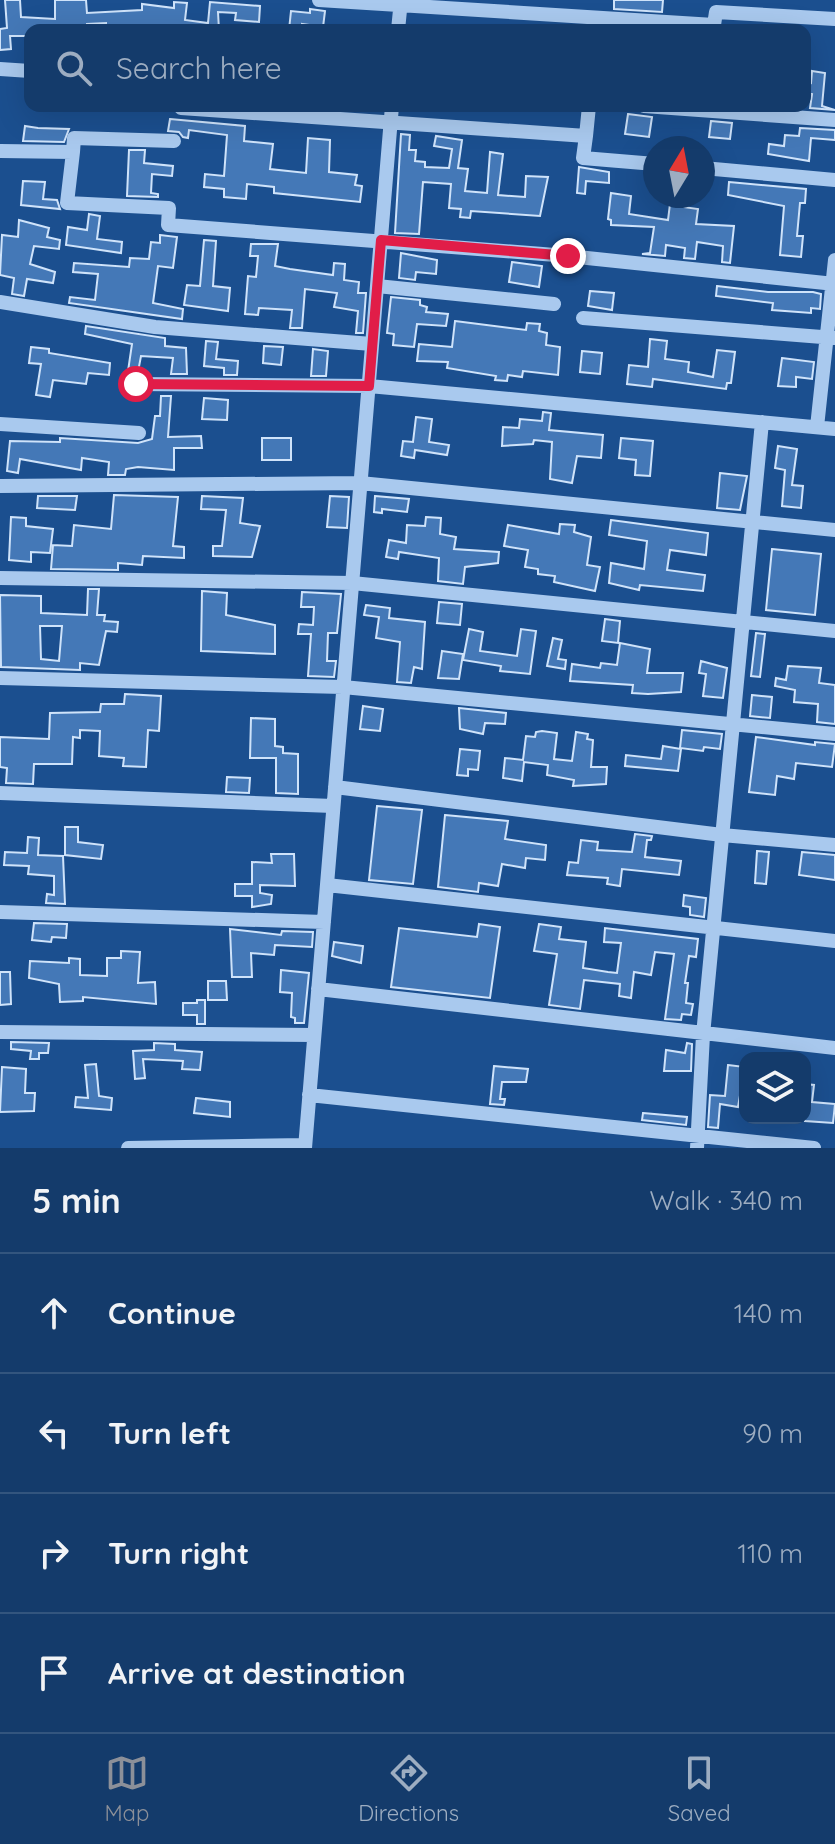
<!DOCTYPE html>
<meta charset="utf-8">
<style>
:root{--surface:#143b6b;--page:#1d4271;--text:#f1f3f6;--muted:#9dadc1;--line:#33557e;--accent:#8c9099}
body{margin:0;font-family:Quicksand,sans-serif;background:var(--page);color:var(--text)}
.controls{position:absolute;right:24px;bottom:24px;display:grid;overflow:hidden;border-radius:16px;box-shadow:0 8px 32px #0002}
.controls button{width:72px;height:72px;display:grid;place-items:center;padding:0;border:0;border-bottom:2px solid var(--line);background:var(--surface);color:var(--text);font:40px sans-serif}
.compass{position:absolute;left:643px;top:136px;width:72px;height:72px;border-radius:50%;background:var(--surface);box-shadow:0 8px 32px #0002;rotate:10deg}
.stop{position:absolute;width:24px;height:24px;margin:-18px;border:6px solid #e11d48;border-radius:50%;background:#fff}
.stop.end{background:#e11d48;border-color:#fff;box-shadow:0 2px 8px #0008}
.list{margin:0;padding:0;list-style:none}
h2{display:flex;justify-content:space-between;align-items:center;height:104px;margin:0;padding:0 32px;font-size:34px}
h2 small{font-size:26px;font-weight:400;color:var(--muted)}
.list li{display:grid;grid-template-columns:52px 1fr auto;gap:24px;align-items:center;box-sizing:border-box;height:120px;padding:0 32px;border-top:2px solid var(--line)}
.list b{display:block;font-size:30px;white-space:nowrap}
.list em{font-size:26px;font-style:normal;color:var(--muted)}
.icon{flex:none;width:44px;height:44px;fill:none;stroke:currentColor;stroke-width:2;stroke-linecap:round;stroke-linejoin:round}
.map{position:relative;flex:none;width:835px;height:1148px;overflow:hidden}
.search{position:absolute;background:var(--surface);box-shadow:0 8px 32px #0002;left:24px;right:24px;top:24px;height:88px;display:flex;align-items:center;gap:20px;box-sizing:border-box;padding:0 28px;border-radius:16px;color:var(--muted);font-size:30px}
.sheet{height:584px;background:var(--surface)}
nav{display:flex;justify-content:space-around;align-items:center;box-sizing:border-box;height:112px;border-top:2px solid var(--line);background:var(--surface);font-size:22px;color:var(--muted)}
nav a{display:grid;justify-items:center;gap:4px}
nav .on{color:var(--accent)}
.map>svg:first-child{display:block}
.building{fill:#4478b7;stroke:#cfe3fa;stroke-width:2;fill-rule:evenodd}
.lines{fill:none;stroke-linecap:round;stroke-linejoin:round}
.minor{stroke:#a9c9ee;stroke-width:14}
.route{stroke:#e11d48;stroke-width:10}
</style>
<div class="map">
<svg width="835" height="1148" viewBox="0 0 835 1148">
<rect width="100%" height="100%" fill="#1b4f8f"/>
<path class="building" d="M5 0H20L21 17 55 19V0H86L87 13 142 10V4L174 8V2L187 3 185 20 208 23 210 2 260 6 259 22 235 20 236 13 218 12 219 30H106V23L87 24V30H30V36H10L11 49 0 50V29L7 28Z
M614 0H663L662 12 614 9Z
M310 9 325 11 323 27 302 24V30H289L291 11 310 13Z
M812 71 825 73 822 106 835 110 810 108 812 94 805 93V82L811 83Z
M628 114 652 117 649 137 625 134Z
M170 119 245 126 244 141 273 144 270 169 306 173 308 138 330 140 329 172 357 175 355 185 362 186 360 202 274 193V187L247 184 246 199 224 197V189L204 187 205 174 224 176 227 135 189 130 188 138 183 137 179 132 168 131Z
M711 121 732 123 730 139 709 137Z
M25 126 38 128 69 129 64 142 23 141Z
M800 128 835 130V140L811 138 809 161 768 154 769 144 784 146 785 135 799 136Z
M401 134 410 135 409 150H416L415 161 425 162V167L449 168 452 149 434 146 436 136 462 140 458 168 468 169 465 191 487 193 490 152 503 154 498 195 525 197 526 176 548 177 540 216 471 211 470 218 460 217 461 209 449 208 451 184 423 182 419 234 395 233Z
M129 150H145L144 163 173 166 172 176 152 174 151 193 158 194V197L127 196Z
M579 167 609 172V183L586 181 585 194 577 193Z
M23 181 45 182 43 199 57 200 60 209 21 205Z
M729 182 806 189 805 203H800L797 236H803L801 257 780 255 784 206 728 195Z
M611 193 631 196 629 214 668 220 671 196H684L683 207 698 209 696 224 734 226 730 263 722 262 723 246 697 242 695 259 684 258 685 248 666 245 665 256 642 254 650 253 654 227 611 225V220L608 219Z
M89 214 100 216 97 239 122 242 121 253 66 245 68 227 87 230Z
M19 220 49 228 47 237 60 240 59 249 34 246 30 264 55 272 53 283 27 279 24 296 12 294 14 278 0 275 2 235 18 237Z
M160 235 177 237 173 268 158 266 153 303 183 309 182 319 69 303 70 297 95 300 98 274 73 272 74 263 129 267 130 258 149 259 151 242 160 243Z
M204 240 216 241 213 286 230 288 228 311 184 305 187 285 200 286Z
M251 244H278L275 266 290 269 333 275 334 263 345 264 344 280 359 282 358 293H366L363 333H356L358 311 334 307 337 293 305 289 302 328H290L292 310 259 308 258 315 245 314 248 276 256 277 258 256H250Z
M401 253 437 260 436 274 416 272 415 280 399 278Z
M512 262 542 266 539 287 509 282Z
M717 286 768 292H813L821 294 820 309 811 308V313L772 310 773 303 716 296Z
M590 291 614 293 612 310 588 306Z
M391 297 420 300V305L427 307 426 312 448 314 446 326 417 324 414 347 393 345 394 334 387 333Z
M455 321 526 330 527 323 540 324 539 331 547 333 546 345 560 347 558 375 523 371 522 377 508 375 507 381 495 380 496 376 447 368 448 362 417 361 419 344 452 347Z
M86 326 165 338V346L186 348 187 374H171L173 358 141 356 138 372 128 371 132 344 85 334Z
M650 339 667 341 665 359 689 362 688 372 713 377 717 350 735 352 731 383H727L726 389 653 379 652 387 627 384 629 365 648 367Z
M206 341 218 342 216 359 238 361 237 375H224V368L204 366Z
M264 346 283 347 281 365 263 363Z
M31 347 49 349V353L110 363 109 375 88 373 86 384 53 380 50 397 36 395 41 364 29 363Z
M313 349 328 351 326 376H311Z
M582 351 602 353 600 374 580 372Z
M782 358 814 362 812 379 796 377V387L778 386Z
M161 396H171L168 437 201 436 202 448H174V470L138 467 126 469 125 475H108L109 462 82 458 81 470 20 459 18 473 7 471 10 441 60 442V438L138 443 152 439 155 416H160Z
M204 398 228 400 227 420 202 419Z
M543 412 551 413 549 430 603 435 601 458 577 456 572 483 550 479 552 442 534 440 533 444 502 446 503 427 519 428 520 419 542 421Z
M416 417 432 419 429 442 449 445 447 455 415 450 414 458 401 456 403 441 413 442Z
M262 438H291V460H262Z
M621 438 653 441 650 476 635 475 636 460 619 458Z
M778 446 797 449 792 485 803 486 801 508 782 506 785 470 775 468Z
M720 473 747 476 740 510 717 508Z
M114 495 178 497 173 546 184 547V558L143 556 142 565 118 563V570L51 569 53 545 72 546 74 525 111 529Z
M38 496H77L75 510 37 508Z
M202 496 243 498 240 523 260 526 252 557 213 556V546H222L226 510 201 509Z
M330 496 349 497 347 528 327 527Z
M375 496 409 499 407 512 382 509V513L374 512Z
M11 517 26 518V526L53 529 50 553 31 552V562L9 560Z
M426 517 441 518 440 534 456 537 454 549 499 552 498 563 465 567 463 584 438 581 439 558 399 552 398 559 386 557 389 540 406 543 407 525 425 526Z
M611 520 708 533 706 555 670 550 667 570 705 575 703 591 640 585 639 590 609 583 611 563 644 569 647 541 609 535Z
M560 524 575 525 574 532 591 537 587 565 600 567 595 591 554 582 555 576 538 574V569L525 567 528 550 504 546 508 525 559 534Z
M772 549 821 554 815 615 766 610Z
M88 589H99L97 615H105L104 621 118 622 117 632 106 631 99 665 80 663V670L1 667 0 595 41 596V613L87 615ZM40 626H62L59 661 41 659Z
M202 591 227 593 226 615 275 625V654L201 651Z
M302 592 341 594 337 633H328L327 661H336L334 677 308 676 311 634H298L299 624 313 625 314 607H301Z
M439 602 462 604 460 625 437 623Z
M366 605 390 608 389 618 425 622 422 669 414 667 411 683 397 682 400 642 376 638 379 617 364 615Z
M605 619 620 621 618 643 602 641Z
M469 629 483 632 480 651 517 656 521 629 536 631 530 674 500 671 501 666 463 660Z
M756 633 765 634 760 677 751 676Z
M553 638 562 640 558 659 566 660 565 669 547 666Z
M620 643 650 649 647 673H683L681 692 648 694 632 693 633 685 570 681 572 664 600 668 601 663 617 665Z
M442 651 463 654 459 679 438 678Z
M701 661 727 668 723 698 703 696 706 674 699 673Z
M788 666 821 668 819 683 835 685V724L817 722 818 704 794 702 795 690 775 686 776 678 786 680Z
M125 694 161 696 159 731 148 730 146 767 123 766 124 758 99 756 100 731 80 730V738L73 737 72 764H34L33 784 6 783 7 768 0 767V737L49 739 50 713 100 712 101 704H124Z
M752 695 772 697 770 718 750 716Z
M363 706 383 709 380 731 360 729Z
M459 708 506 713 505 724 485 723 483 734 460 729Z
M251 718 275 719V746L283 747V753L298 754V794L276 793V758H250Z
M682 730 722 734 720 749 704 747 703 751 680 748Z
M542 731 557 733 554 759 572 761 576 732 588 734 587 739 593 740 591 767H607L606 784 573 786 574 780 547 775 548 765 524 762 522 781 503 778 505 758 523 760 526 736 535 737 536 732Z
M756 737 815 745V742L835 744 832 767 796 763 794 779 777 776 775 795 749 792Z
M663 746 681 749 678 771 625 766 626 755 661 759Z
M460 749 480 751 478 770 468 769V776L457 775Z
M227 777 250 778 249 793 226 792Z
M377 806 422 810 413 884 369 880Z
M445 815 508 821 505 839 546 845 545 860 526 858 525 868 502 864 498 886 479 883 478 892 438 887Z
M65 827H78V842L103 845 101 859 65 855Z
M635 834 652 836 651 840H647L645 857 681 861 679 875 622 869 620 886 607 884 608 878 567 875 569 862 578 863 581 840 598 842 597 850 632 852Z
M28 837 39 838 38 855 63 856 65 904 46 903 47 894 54 895V876L28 874 29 866 4 865 5 852 27 853Z
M757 851 769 852 766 884 755 883Z
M802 852 835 855V880L799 875Z
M271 854H294L295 886 260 885V893L272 895 271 904 252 907V896H235V884H252V862L272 863Z
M684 895 706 898 704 917 690 915V907L683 906Z
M34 923 67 924 66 938 52 937 51 942 32 940Z
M479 924 500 927 490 998 391 987 399 928 477 937Z
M539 924 561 927 559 939 586 942 583 968 608 972 617 973 621 943 604 942 605 928 698 939 696 957 689 956 685 983H688L686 1003 693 1004 691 1015 682 1014 681 1020 665 1019 674 954 655 952 651 975 634 972 631 998 619 996 620 984 584 980 580 1009 549 1005 557 954 534 951Z
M230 929 281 935 282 931 313 932 312 947 275 945 274 955 251 953 252 977H232Z
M334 942 363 946 361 963 332 956Z
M121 951 140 952 138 983 155 982 156 1004 83 997V1001L60 1002 59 984 29 978 30 961 69 963V958L80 959V975L107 976V958H121Z
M281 970 309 973 304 1023H295V1018L291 1017 292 993 280 992Z
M0 972H10L11 1004 0 1005Z
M208 981H226L227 1000H208Z
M197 1000H205V1024H197V1015H183V1003H197Z
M11 1042 49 1043 48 1053H39V1059H30L31 1051 11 1049Z
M154 1043 175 1044V1050L202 1052 200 1070 182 1069 183 1061 143 1059 145 1078 135 1079 133 1051 154 1050Z
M687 1043 692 1044 691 1071H664L666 1050 685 1053Z
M96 1064 99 1096 112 1098 111 1110 75 1107 76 1097 88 1098 85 1065Z
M728 1065 745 1067 738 1107 720 1104 718 1128 708 1127 710 1095 725 1096Z
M494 1066 528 1069 526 1082H502L500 1099H505L504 1105 490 1104Z
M2 1067 26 1069 25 1093H35L34 1111 0 1112Z
M805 1084 814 1085 812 1102 835 1104 833 1123 805 1121Z
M196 1098 230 1102V1117L194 1113Z
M643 1113 687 1117 686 1125 642 1120Z"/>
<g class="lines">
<path class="minor" d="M319 0 714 25 716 12 835 19
M398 30 401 0
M0 69 30 71
M644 106 835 120
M181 108 586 136 583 158 655 164
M586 136 589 106
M0 151 73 152 67 203 169 208 168 225 568 256 835 284
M73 152 74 138 174 141
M703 168 835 180
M377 286 554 304
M0 302 155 327 372 344
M583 318 835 338
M136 384 369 386 835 429
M0 424 139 433
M817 427 835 260
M0 486 360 483 835 530
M0 578 352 583 835 631
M0 678 343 687 835 734
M335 787 722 835 835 845
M0 793 333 806
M327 885 835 941
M0 912 324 922
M318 989 835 1048
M0 1032 314 1035
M309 1095 814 1148
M128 1148 305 1145
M305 1148 392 106
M697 1148 703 1035 762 422"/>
</g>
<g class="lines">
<path class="route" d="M136 384 369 386 381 240 568 256"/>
</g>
</svg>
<div class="controls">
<button><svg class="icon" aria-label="layers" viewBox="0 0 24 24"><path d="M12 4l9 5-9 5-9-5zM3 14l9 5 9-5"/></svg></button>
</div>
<svg class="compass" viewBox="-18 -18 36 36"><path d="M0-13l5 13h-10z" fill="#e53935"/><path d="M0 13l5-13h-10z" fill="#9dadc1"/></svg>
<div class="stop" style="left:136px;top:384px"></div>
<div class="stop end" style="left:568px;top:256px"></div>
<div class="search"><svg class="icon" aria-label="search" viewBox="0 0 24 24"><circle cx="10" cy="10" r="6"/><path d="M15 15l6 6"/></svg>Search here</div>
</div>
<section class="sheet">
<h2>5 min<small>Walk · 340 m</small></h2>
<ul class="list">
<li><svg class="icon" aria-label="ahead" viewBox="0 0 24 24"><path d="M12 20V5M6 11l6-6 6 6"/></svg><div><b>Continue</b></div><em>140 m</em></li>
<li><svg class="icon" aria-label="left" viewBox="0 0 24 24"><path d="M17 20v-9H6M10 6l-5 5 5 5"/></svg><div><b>Turn left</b></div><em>90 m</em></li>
<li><svg class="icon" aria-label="right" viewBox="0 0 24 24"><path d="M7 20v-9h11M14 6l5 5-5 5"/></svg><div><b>Turn right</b></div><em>110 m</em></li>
<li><svg class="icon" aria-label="arrive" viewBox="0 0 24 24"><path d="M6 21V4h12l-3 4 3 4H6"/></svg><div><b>Arrive at destination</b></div></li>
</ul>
</section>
<nav>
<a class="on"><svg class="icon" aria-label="map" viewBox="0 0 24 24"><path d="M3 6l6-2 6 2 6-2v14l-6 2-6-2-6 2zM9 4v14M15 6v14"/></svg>Map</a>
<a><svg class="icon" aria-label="directions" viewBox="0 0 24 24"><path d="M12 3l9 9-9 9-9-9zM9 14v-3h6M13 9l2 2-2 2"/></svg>Directions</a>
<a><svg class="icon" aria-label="saved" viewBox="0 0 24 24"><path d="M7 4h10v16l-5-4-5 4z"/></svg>Saved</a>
</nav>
